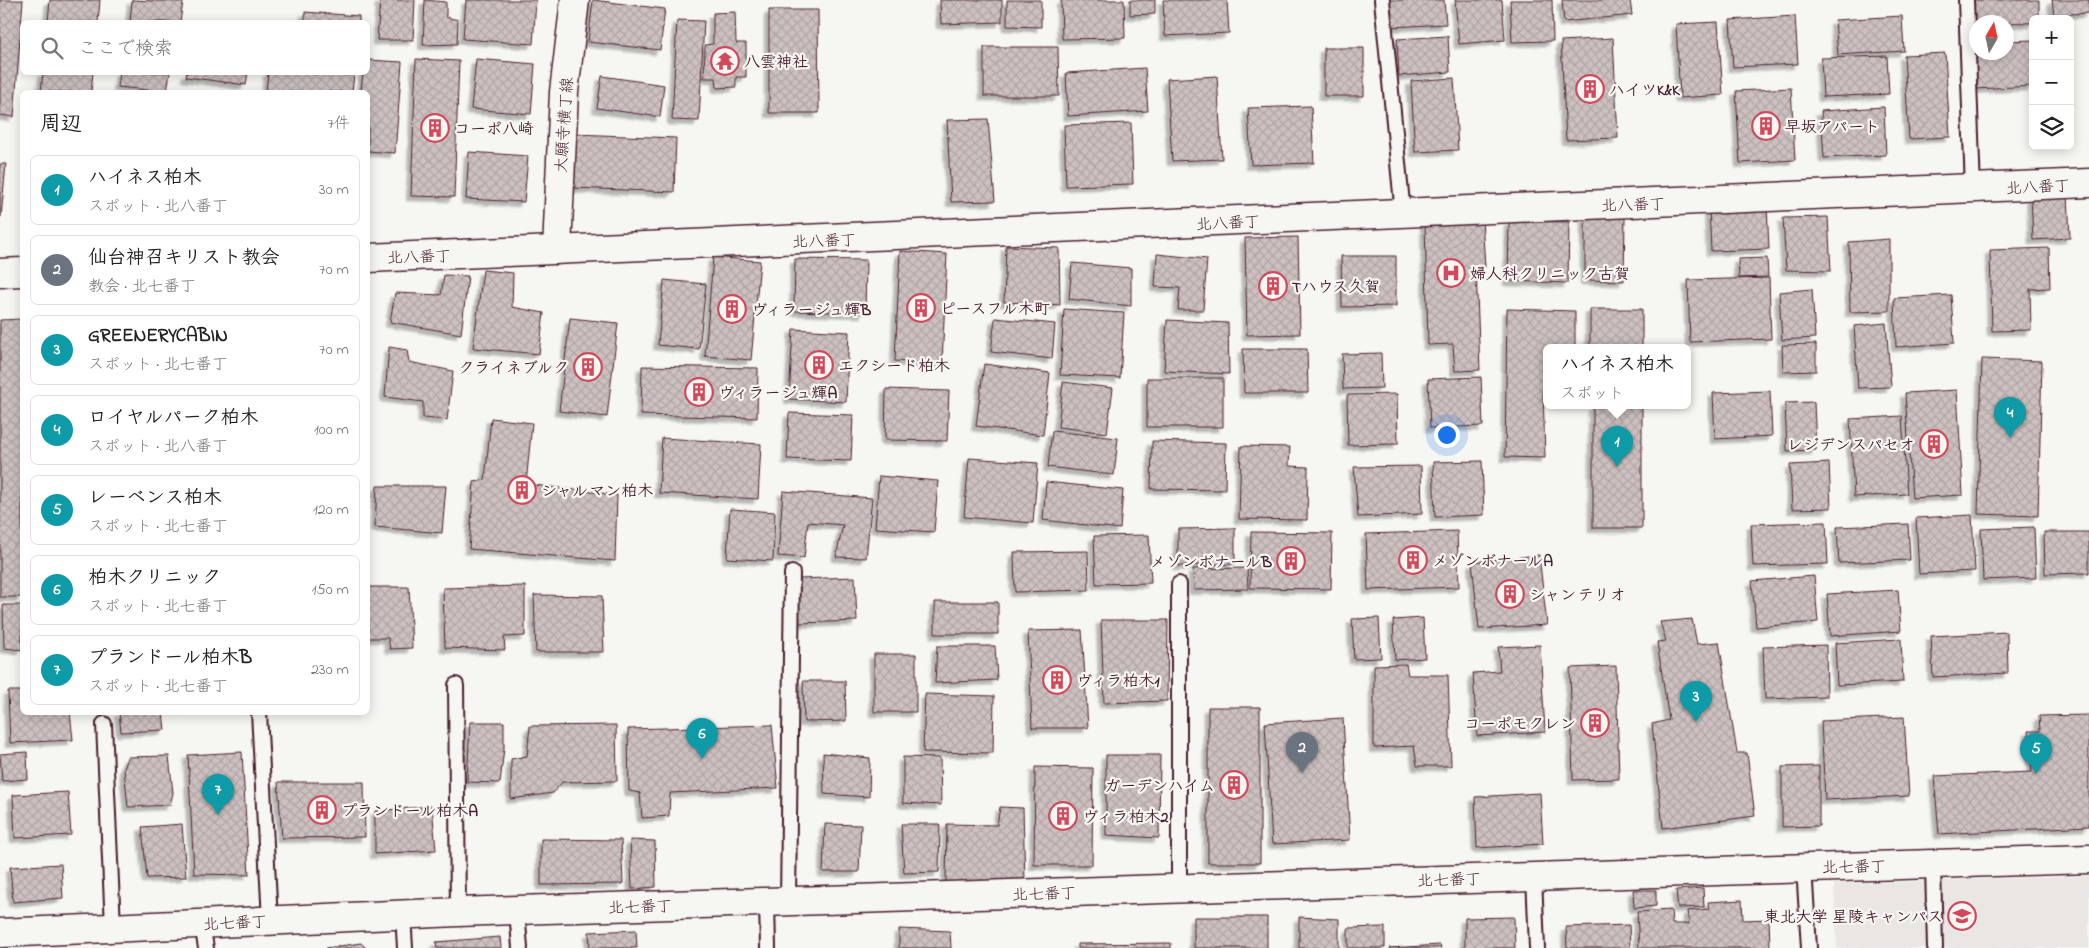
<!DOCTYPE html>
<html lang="ja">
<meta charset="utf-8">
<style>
:root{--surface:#fff;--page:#f2f2f2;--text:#222;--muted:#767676;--line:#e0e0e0;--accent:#d1495b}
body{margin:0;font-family:"Indie Flower","Klee One",sans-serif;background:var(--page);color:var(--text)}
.controls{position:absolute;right:15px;top:15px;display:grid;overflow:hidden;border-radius:8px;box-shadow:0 2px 12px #0003}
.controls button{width:45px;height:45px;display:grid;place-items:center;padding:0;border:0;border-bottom:1px solid var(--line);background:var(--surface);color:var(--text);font:25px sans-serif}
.compass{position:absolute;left:1969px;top:15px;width:45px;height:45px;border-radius:50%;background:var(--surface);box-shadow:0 2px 12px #0003;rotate:9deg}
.you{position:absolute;left:1446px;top:434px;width:18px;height:18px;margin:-12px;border:4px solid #fff;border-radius:50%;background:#1a73e8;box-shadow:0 0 0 8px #1a73e833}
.badge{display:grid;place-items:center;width:32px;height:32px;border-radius:50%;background:var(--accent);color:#fff;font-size:16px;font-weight:700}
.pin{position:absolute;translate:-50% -41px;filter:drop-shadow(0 1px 2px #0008)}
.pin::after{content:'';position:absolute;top:26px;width:18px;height:15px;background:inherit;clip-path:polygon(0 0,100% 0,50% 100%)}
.popup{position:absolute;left:1543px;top:344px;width:148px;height:65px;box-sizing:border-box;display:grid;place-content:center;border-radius:8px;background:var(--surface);filter:drop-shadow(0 1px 4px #0005);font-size:16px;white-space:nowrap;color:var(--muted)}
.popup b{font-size:19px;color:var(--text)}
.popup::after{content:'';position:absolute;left:50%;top:100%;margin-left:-10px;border:10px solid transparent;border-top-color:var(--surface)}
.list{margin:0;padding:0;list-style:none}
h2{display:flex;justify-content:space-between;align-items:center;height:65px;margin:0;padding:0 20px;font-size:21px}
h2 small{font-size:16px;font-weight:400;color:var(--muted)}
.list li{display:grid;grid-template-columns:32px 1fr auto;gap:15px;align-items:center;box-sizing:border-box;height:70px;margin:0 10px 10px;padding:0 10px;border:1px solid var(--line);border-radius:8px}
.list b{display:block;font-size:19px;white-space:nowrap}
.list p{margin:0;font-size:16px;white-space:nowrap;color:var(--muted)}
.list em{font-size:16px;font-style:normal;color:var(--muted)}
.icon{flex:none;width:28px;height:28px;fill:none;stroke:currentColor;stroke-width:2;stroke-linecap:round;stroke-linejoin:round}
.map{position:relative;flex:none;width:2089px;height:948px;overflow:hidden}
.search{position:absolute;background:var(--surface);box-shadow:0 2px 12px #0003;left:20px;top:20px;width:350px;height:55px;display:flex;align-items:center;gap:12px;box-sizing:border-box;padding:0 18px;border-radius:8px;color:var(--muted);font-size:19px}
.panel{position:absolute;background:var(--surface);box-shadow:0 2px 12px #0003;left:20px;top:90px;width:350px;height:625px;border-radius:8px}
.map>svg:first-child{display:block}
.built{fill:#e9e6e3}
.building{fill:url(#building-cross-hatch);stroke:#4a1f2b;filter:url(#shadow)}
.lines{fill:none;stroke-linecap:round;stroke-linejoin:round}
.lane-casing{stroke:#4a1f2b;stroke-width:18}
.street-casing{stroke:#4a1f2b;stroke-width:31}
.secondary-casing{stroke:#4a1f2b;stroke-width:31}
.lane{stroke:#f6f6f2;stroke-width:14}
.street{stroke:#f6f6f2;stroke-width:28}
.secondary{stroke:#f6f6f2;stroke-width:28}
.labels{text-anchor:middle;stroke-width:4.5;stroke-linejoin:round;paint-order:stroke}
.poi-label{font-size:16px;font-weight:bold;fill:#4a1f2b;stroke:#f6f6f2;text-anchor:start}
.street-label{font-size:16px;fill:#4a1f2b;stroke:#f6f6f2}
</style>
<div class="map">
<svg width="2089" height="948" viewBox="0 0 2089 948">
<defs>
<pattern id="building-cross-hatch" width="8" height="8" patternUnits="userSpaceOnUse" patternTransform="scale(1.25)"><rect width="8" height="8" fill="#ccc1c0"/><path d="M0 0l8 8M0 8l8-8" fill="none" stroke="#b1a5a5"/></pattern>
<filter id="shadow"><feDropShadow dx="-4.5" dy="4.5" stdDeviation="1" flood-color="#0004"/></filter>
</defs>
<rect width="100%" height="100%" fill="#f6f6f2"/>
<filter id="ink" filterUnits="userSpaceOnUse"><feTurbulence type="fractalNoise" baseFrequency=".02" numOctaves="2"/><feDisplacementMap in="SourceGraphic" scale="10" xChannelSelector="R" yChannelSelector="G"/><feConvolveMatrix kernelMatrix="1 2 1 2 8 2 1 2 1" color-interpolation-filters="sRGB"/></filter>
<g filter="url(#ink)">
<path class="built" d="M2089 876V948H1837L1834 884Z"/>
<path class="building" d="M0 0H23L14 117 0 115Z
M50 0H100L98 22H48Z
M132 0 183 2 180 22H130Z
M380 0H415L413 40H377Z
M425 0 446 2V17L458 20 457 44 423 45Z
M466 0H536L533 44 463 39Z
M593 0 665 9 660 50 588 42Z
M940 0H1002V22L941 24Z
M1007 0H1041V27L1007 26Z
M1061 0H1124L1125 38 1062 39Z
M1130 0H1155V14L1130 15Z
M1163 0H1227L1229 33 1165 36Z
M1390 0H1444L1446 24 1392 27Z
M1455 0H1502L1505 40 1459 44Z
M1510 0H1552L1553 41 1512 42Z
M1562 0H1630L1632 15 1564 22Z
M1973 0H2039V19H2033V23L1976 22V25L1974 26Z
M2052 0H2089V13L2054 15Z
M769 10H818L819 113H769Z
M305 12 359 16V22H305Z
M735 12 736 43H746V77H736V87L717 88 716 78H704L705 45 713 44V13Z
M1795 16 1798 64 1733 67 1730 20Z
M1902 16 1904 51 1838 55 1835 20Z
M677 20 704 21 699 121 672 120Z
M1718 22 1723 95 1680 98 1676 24Z
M1448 36 1450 72 1399 76 1397 39Z
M1613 38 1618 138 1566 140 1561 41Z
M2033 40V86L1975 89 1973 43H1976V52H2006V41Z
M984 47H1058L1059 96H984Z
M1324 48H1364V96H1324Z
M1945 53 1950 137 1909 139 1904 55Z
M1887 56 1889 94 1823 97 1821 58Z
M416 59 459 61 454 197 411 196Z
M476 59 535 64 531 114 471 109Z
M368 60 402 62 395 153 368 151V92H361L363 72H368Z
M1145 68 1148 111 1068 116 1066 73Z
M43 72H93L91 92H41Z
M120 72H170L167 92 118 87Z
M187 72H248L246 85 186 77Z
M268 72 354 75 352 92H266Z
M602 76 664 85 660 117 597 108Z
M1217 76 1222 159 1172 161 1167 79Z
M1454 78 1458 150 1415 152 1411 81Z
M1791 88 1795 160 1740 163 1736 91Z
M1311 106 1314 163 1251 165 1248 108Z
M1884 107 1886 155 1824 158 1821 111Z
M988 119 995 201 951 202 947 120Z
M1131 123 1133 184 1066 186 1064 125Z
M575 134 676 138 674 192 573 188Z
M469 152 528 156 524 202 466 199Z
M0 164H6L1 217H0Z
M2068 194 2070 238 2033 240 2031 195Z
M1767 205 1769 249 1711 251 1709 208Z
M1585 215 1625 216 1624 281 1585 280Z
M1828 217 1831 271 1786 270 1783 218Z
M1482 219 1485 267 1476 268 1480 370 1455 371 1453 344 1428 345 1425 221Z
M1509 221 1569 222 1568 283 1508 281Z
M1298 237 1300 334 1247 335 1245 238Z
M1889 239V311L1850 312 1849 242Z
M1006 246 1059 248 1060 305 1004 302Z
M2049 248 2050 288 2030 289 2031 330 1992 331 1990 250Z
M900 251 947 254 942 364 895 361Z
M1157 254 1207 259 1203 310H1178L1180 288 1155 287Z
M1341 256H1396V306L1342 307Z
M713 257 760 261 751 360 705 356Z
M1767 258 1768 277 1739 278 1738 259Z
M795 259 866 260 865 313 794 311Z
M1072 263 1131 268V306L1069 299Z
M483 270 513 273 512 307 544 313 539 354 473 348Z
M444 275 468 276 461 334 390 322 395 293 441 295Z
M1769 278 1771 339 1690 342 1688 280Z
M664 280 706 284 699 349 658 345Z
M1812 289 1815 338 1782 340 1779 292Z
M1951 295 1954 343 1896 347 1894 298Z
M1064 309 1124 313 1120 378 1060 375Z
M1507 309 1575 311V348H1547V388L1543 389 1545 458 1505 457Z
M1590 309H1642V348H1590Z
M570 318 618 323 607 417 559 411Z
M995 318 1055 324 1052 359 991 352Z
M22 319V597H0V320Z
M1167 320 1228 323 1229 374 1164 371Z
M1886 323 1891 387 1858 388 1854 326Z
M793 329 849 332 846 402 789 399Z
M1816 344V371L1783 372 1782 345Z
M389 347 407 350 409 362 453 371 447 420 423 418V402L385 397Z
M1243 349H1307L1308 393H1244Z
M1381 353 1382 388 1343 389 1342 354Z
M1982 359 2042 361 2038 516 1978 514Z
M984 364 1050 373 1043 435 976 426Z
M642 366 758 368 757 418 641 415Z
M1481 377 1483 426 1430 428 1428 379Z
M1147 378H1223V427H1147Z
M1063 382 1113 388 1107 433 1058 427Z
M886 389 949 391 947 441 885 440Z
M1957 390 1963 495 1912 498 1905 393Z
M1770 391 1772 436 1715 439 1713 393Z
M1397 394 1398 444 1348 445 1347 395Z
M1814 402 1816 450 1787 451 1785 403Z
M1593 406 1642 407V528H1593Z
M789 413 853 415 851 461 787 459Z
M1902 416 1907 494 1854 497 1850 419Z
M491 418 532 423 526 484 617 495 615 561 469 549 474 482 485 480Z
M1052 431 1118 438 1114 475 1048 467Z
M662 438 761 444 758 499 659 493Z
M1152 441 1226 443 1225 490 1151 489Z
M1241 446 1290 447 1289 466 1308 467 1307 520 1239 519Z
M969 458 1038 463 1033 523 964 517Z
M1482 461 1484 515 1435 517 1433 462Z
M1829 463 1831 508 1792 509 1790 465Z
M1421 466 1422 514 1358 517 1354 467Z
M879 476 938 481 934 532 875 528Z
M1046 482 1123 490 1120 529 1043 520Z
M377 486H446L442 533 375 527Z
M783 491 872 498 866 558 836 557 843 525 808 522 804 558 778 556Z
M730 509 775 512 773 561 727 558Z
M1972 515 1975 571 1919 574 1916 518Z
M1826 522 1828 564 1753 566 1751 524Z
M1908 524 1910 560 1839 563 1837 527Z
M2034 527 2036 578 1983 580 1981 529Z
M1235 528V564L1178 566V529Z
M1457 531 1459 587 1368 590 1366 534Z
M1251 532 1332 533 1331 589 1250 588Z
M2044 532H2089V573L2045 574Z
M1149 535 1151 583 1096 584 1094 536Z
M1088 551 1089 590 1015 592 1014 552Z
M1539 555 1547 625 1479 629 1472 562Z
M1247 568 1248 589 1194 590 1193 569Z
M1814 576 1818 622 1756 627 1752 581Z
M855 577 857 621 799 623 798 579Z
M525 586V636L504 637 505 650 445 648 443 588Z
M368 587H409L412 648 390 649 388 638H368Z
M1898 590 1901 631 1830 636 1827 594Z
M534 595 602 596 604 652H536Z
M935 602H998V634H935Z
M3 605H22V650L4 648Z
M1379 618 1381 658 1354 659 1352 619Z
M1423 618 1425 658 1395 660 1393 620Z
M1692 619 1697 644 1719 642 1737 753H1747L1755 816 1663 828 1652 724 1669 720 1657 642 1666 641 1660 622Z
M1101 620H1168L1167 701 1104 703Z
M1082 630 1088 728H1032L1028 631Z
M2007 632 2008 673 1933 677 1931 636Z
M1901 639 1903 682 1837 685 1835 643Z
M1540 645 1545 732 1477 736 1473 673 1500 671 1498 647Z
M1826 645 1827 697 1765 699 1763 647Z
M937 646H995L997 680 935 683Z
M874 654H916V712H874Z
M1406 664 1408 675H1448L1451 766H1417L1414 746 1374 748V665Z
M1616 666 1619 779 1573 780 1570 668Z
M803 681H845L846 721 804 722Z
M8 691H22V712H70L73 740 10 743Z
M925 694 994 696 993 753 923 752Z
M1208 707H1260V863H1208Z
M119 712H163L165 730 121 732Z
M2089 715V826L1939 834 1934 776 2032 772 2028 731H2040L2039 716Z
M1904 717 1909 796 1825 800 1821 721Z
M1343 718 1350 840 1272 844 1265 723Z
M470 722H504V748L500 783 467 782Z
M616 725 617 781 562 782 553 793 511 799V759L527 756 530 726Z
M772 725 778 788 670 793 669 816 642 818 640 793 629 791 628 729Z
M27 752 28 779 2 781 0 754Z
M242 752 249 875 194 874 188 755Z
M823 753 870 758 869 797 824 794Z
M1106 755H1160L1159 838 1106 835Z
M169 756 173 793 170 805 128 807 124 769 128 757Z
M903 757 940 758 941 805 903 803Z
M1819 766V826L1782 827V767Z
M1035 767 1093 768 1092 865H1034Z
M278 782H364L365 837 282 838Z
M68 792 71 835 15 838 13 795Z
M1540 793 1543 844 1477 848 1475 797Z
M432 806 436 850 375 854V811Z
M1000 807 1023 808 1025 882H946L947 824 997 825Z
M182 824 186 877 147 878 142 827Z
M825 824 861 825 859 872H823Z
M901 824H940L939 872 904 873Z
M541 839 621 840 623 884 541 885Z
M630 840 655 841 656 887 632 889Z
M61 864 63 898 13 902 10 867Z
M1703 888 1704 907 1678 908 1676 890Z
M1633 890H1656V906L1634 908Z
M1742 900 1743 920 1769 919 1770 948H1639L1637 912 1671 910 1672 924H1689L1687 911 1709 909 1708 902Z
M1194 917H1267V948H1194Z
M1299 917 1339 919V948H1299Z
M1514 917 1515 948H1465V918Z
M1629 925 1630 948H1567L1566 927Z
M1385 927V948H1348V928Z
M899 929 950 931 951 948H899Z
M636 930 637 948H590L589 932Z
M500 937 501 948H437L436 942Z
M361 943 366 948H326Z
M1171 943V948H1078V944Z
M1440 945 1441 948H1389Z"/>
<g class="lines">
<defs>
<path id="lane" d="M1382 0 1403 214
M1966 0 1973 190
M1179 584V888
M456 685 458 912
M259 712 270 920
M104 724 113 927
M1933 865 1935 948
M1804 867 1809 948
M1534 876 1537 948
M788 901 792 573
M767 902 768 948
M517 910 520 948
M403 914 405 948
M202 924 206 948"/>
<path id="street" d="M557 250 564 92 575 0
M368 258 2089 183
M0 273 22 272"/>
<path id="secondary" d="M0 933 458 912 2089 859"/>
</defs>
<use href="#lane" class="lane-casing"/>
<use href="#street" class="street-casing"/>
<use href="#secondary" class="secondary-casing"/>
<use href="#lane" class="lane"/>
<use href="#street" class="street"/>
<use href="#secondary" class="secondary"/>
</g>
</g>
<defs>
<symbol id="temple-ring" viewBox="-11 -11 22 22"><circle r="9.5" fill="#f6f6f2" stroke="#d1495b" stroke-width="1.5"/><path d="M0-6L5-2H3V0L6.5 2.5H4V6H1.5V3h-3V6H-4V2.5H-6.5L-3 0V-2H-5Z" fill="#d1495b"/></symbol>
<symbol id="building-ring" viewBox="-11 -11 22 22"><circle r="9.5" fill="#f6f6f2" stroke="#d1495b" stroke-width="1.5"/><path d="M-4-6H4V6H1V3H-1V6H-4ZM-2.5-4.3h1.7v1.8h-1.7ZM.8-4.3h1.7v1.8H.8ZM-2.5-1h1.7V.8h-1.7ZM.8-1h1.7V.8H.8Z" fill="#d1495b"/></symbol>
<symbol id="hospital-ring" viewBox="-11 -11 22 22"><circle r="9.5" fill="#f6f6f2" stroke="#d1495b" stroke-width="1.5"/><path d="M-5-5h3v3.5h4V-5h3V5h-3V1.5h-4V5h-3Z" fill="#d1495b"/></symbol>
<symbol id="university-ring" viewBox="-11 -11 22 22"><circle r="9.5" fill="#f6f6f2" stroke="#d1495b" stroke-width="1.5"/><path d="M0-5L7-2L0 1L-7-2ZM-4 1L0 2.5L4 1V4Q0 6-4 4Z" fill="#d1495b"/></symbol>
</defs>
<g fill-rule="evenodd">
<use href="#temple-ring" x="709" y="45" width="32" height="32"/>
<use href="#building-ring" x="1574" y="73" width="32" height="32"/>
<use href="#building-ring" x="1750" y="110" width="32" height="32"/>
<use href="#building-ring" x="419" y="112" width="32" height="32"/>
<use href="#hospital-ring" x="1435" y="257" width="32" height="32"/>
<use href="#building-ring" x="1257" y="270" width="32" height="32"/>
<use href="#building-ring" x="905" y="292" width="32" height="32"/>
<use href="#building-ring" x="716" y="293" width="32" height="32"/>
<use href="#building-ring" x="803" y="349" width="32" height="32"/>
<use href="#building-ring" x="572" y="351" width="32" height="32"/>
<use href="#building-ring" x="683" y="376" width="32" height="32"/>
<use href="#building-ring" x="1918" y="428" width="32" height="32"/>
<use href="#building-ring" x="506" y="474" width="32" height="32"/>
<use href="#building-ring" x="1397" y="544" width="32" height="32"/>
<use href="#building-ring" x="1275" y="545" width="32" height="32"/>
<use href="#building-ring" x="1494" y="578" width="32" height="32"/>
<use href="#building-ring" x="1041" y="664" width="32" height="32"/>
<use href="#building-ring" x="1579" y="707" width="32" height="32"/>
<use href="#building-ring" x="1218" y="769" width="32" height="32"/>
<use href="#building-ring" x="306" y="794" width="32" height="32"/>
<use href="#building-ring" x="1047" y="800" width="32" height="32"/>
<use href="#university-ring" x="1946" y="900" width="32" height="32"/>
</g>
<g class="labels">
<g class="poi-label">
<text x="744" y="67">八雲神社</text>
<text x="1609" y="95">ハイツK&amp;K</text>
<text x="1785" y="132">早坂アパート</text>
<text x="454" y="134">コーポ八崎</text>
<text x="1470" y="279">婦人科クリニック古賀</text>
<text x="1292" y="292">Tハウス久賀</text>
<text x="940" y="314">ピースフル木町</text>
<text x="751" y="315">ヴィラージュ輝B</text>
<text x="838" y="371">エクシード柏木</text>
<text x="569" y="373" text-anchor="end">クライネブルク</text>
<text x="718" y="398">ヴィラージュ輝A</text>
<text x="1915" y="450" text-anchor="end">レジデンスパセオ</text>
<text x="541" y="496">シャルマン柏木</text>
<text x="1432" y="566">メゾンボナールA</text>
<text x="1272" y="567" text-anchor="end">メゾンボナールB</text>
<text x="1529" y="600">シャンテリオ</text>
<text x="1076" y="686">ヴィラ柏木1</text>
<text x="1576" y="729" text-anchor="end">コーポモクレン</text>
<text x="1215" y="791" text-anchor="end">ガーデンハイム</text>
<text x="341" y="816">プランドール柏木A</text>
<text x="1082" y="822">ヴィラ柏木2</text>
<text x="1943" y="922" text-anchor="end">東北大学 星陵キャンパス</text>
</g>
<g class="street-label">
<text transform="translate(563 125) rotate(-86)" y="6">大願寺横丁線</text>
<text transform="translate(2038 186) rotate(-3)" y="6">北八番丁</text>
<text transform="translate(1633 204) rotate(-2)" y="6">北八番丁</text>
<text transform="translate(1228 222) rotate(-3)" y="6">北八番丁</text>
<text transform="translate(824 240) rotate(-2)" y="6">北八番丁</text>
<text transform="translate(419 256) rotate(-2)" y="6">北八番丁</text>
<text transform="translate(1854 866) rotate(-1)" y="6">北七番丁</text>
<text transform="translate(1449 879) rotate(-2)" y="6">北七番丁</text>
<text transform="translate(1044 893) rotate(-2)" y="6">北七番丁</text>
<text transform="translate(640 906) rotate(-2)" y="6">北七番丁</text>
<text transform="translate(235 922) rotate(-3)" y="6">北七番丁</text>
</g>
</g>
</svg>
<div class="controls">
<button>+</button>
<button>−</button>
<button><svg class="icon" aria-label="layers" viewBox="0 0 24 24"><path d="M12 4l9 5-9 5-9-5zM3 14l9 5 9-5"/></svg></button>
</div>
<svg class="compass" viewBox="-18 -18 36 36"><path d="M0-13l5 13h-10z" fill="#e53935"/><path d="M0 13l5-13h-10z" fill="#767676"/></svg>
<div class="you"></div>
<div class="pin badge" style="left:1617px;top:467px;background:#0f9aa8">1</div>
<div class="popup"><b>ハイネス柏木</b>スポット</div>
<div class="pin badge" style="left:1302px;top:773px;background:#6b7280">2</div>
<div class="pin badge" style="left:1696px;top:722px;background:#0f9aa8">3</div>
<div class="pin badge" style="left:2010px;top:438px;background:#0f9aa8">4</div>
<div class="pin badge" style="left:2036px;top:774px;background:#0f9aa8">5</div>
<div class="pin badge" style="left:702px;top:759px;background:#0f9aa8">6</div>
<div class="pin badge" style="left:218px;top:815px;background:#0f9aa8">7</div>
<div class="search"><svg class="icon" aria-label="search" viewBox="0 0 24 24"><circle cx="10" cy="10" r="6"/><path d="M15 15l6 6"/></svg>ここで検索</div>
<section class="panel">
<h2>周辺<small>7件</small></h2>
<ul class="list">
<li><span class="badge" style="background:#0f9aa8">1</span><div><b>ハイネス柏木</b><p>スポット · 北八番丁</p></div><em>30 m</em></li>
<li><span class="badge" style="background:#6b7280">2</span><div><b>仙台神召キリスト教会</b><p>教会 · 北七番丁</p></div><em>70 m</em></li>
<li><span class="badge" style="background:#0f9aa8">3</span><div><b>GREENERYCABIN</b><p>スポット · 北七番丁</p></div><em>70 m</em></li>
<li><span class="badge" style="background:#0f9aa8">4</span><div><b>ロイヤルパーク柏木</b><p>スポット · 北八番丁</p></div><em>100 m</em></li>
<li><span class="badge" style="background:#0f9aa8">5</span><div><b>レーベンス柏木</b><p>スポット · 北七番丁</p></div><em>120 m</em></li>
<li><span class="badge" style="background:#0f9aa8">6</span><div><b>柏木クリニック</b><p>スポット · 北七番丁</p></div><em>150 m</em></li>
<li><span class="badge" style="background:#0f9aa8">7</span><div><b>プランドール柏木B</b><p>スポット · 北七番丁</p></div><em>230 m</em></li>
</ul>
</section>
</div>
